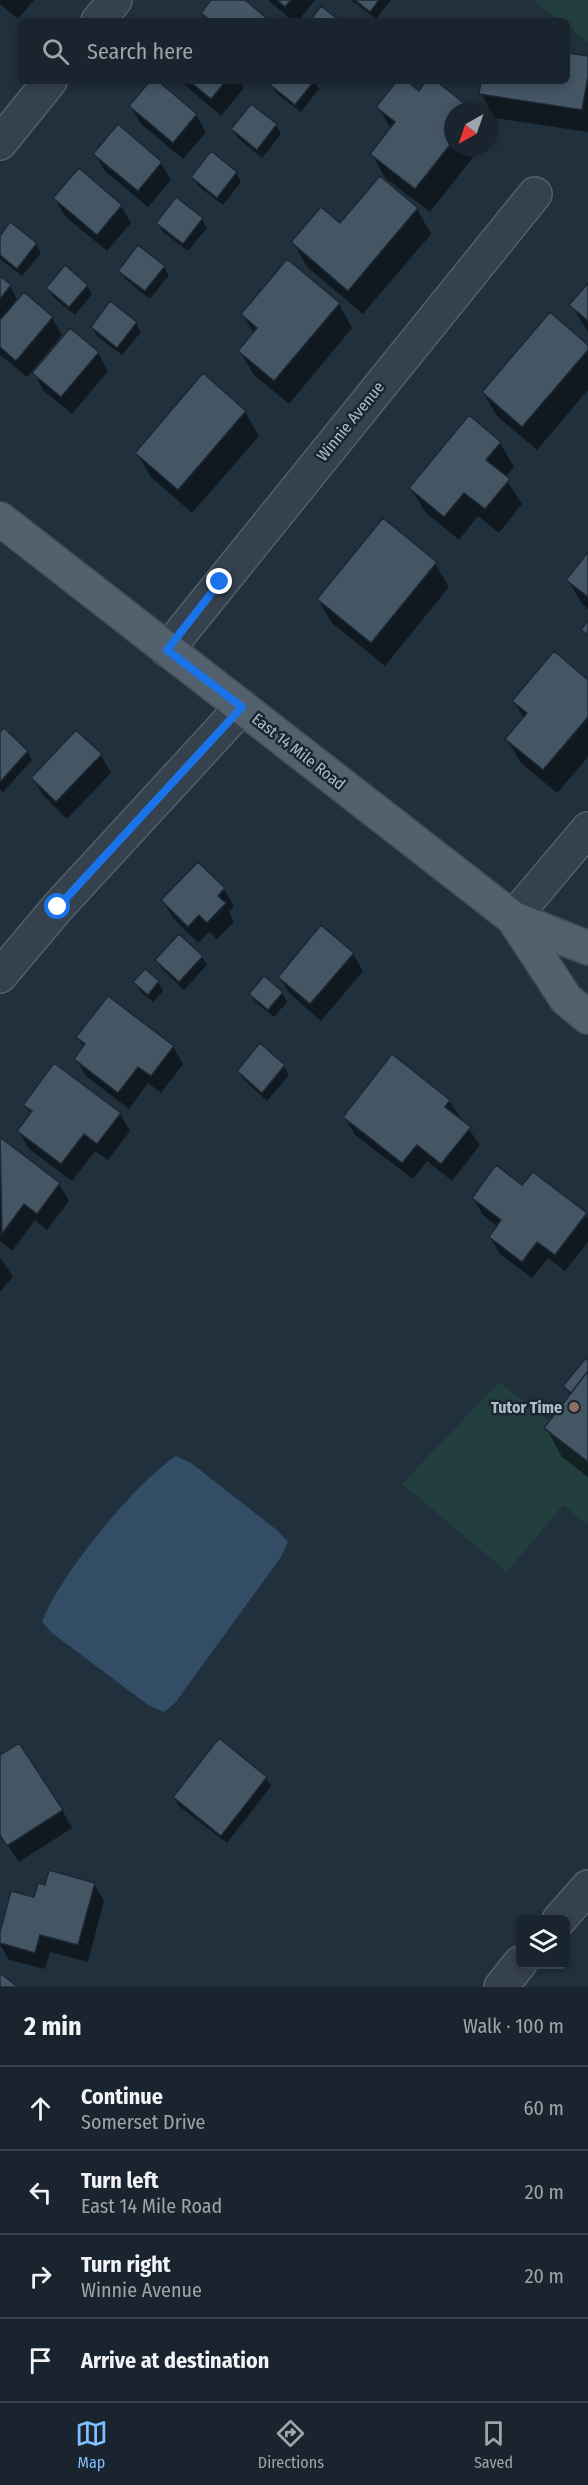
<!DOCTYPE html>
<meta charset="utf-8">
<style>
:root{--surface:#19242e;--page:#222c36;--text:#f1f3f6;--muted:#9fa4aa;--line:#37414a;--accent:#7fbdff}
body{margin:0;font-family:"Fira Sans Condensed",sans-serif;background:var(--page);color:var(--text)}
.controls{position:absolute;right:18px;bottom:18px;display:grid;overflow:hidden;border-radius:9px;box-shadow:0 3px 9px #0003}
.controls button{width:54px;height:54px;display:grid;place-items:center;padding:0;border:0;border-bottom:2px solid var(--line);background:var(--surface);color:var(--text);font:30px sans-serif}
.compass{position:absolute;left:444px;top:102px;width:54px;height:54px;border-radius:50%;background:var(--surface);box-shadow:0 3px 9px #0003;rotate:220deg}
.stop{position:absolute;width:18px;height:18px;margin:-14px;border:4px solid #1a73e8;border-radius:50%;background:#fff}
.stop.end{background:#1a73e8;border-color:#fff;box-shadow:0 2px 6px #0008}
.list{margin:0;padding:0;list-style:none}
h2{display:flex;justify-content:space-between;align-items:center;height:78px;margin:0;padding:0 24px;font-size:26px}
h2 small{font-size:20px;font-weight:400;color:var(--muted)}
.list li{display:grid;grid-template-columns:39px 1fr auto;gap:18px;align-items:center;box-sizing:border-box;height:84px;padding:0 24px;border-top:2px solid var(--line)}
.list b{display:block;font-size:22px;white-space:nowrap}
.list p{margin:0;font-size:20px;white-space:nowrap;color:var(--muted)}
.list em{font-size:20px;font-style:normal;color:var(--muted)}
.icon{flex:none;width:33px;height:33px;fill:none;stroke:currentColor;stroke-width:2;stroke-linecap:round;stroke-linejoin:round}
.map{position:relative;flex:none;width:588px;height:1987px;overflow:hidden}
.search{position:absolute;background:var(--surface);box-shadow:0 3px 9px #0003;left:18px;right:18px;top:18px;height:66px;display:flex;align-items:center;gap:15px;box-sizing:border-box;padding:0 21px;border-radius:9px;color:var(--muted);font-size:22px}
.sheet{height:414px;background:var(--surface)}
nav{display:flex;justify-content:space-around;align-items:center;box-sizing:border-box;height:84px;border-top:2px solid var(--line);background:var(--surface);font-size:16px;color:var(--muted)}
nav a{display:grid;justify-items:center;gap:3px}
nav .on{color:var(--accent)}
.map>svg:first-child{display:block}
.green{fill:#233e3e}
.water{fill:#334d66}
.shadow{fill:#0007}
.building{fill:#445564;stroke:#1c2834;stroke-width:1.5}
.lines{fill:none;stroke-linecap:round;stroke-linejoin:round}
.minor-casing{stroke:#535f6b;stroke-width:36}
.major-casing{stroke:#414d59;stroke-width:36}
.minor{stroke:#35414d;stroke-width:33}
.major{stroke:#53606d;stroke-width:33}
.route{stroke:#1a73e8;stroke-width:8}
.education-dot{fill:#8d6e63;stroke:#1a2632;stroke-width:2}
.labels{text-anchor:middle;stroke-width:5;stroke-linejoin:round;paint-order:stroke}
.street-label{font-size:16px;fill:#b0bcc9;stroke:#1a2632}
.poi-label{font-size:16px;font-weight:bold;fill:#b0bcc9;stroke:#1a2632;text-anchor:end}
</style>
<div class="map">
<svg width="588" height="1987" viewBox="0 0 588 1987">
<rect width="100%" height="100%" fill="#21303d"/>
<path class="green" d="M533 0H588V42L567 26V21H560Z
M499 1382 549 1421 544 1428 588 1462V1525L563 1505 507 1572 402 1484Z"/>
<path class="water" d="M176 1456 191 1463 278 1531 288 1542 281 1557 175 1703 164 1712 148 1705 52 1633 42 1622C58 1577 136 1482 176 1456Z"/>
<path class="shadow" d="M0 0H34L18 19 0 4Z
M268 0H315L298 21H293Z
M351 0H391L376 19Z
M567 55 588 58V132L495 118 481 94 483 81H567Z
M152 81H156L196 115 206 132 183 159 141 124 131 106Z
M180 81H240L244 88 221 116Z
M273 81H315L319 89 301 112 276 93 271 84Z
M399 81H405L419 93 428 81H434L472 111H453V147H481L430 212 385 178 372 154 391 129 378 107Z
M276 125 281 134 262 158 238 138 232 129Z
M95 154 161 163 171 180 148 207 105 171Z
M236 173 241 182 223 205 198 186 193 177Z
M380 178 417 209 431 234 363 314 307 267 293 242 340 225Z
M55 199 121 206 131 223 107 251 65 216Z
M202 219 207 228 188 251 163 232 158 223Z
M0 238 36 244 41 253 22 276 0 259Z
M164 267 169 275 150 299 125 279 120 271Z
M0 278 10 286 18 301 52 318 62 335 27 377 0 355Z
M588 285V332L571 305Z
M87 286 92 294 75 315 53 297 48 288Z
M339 304 352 328 289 404 254 375 240 351 254 334 243 314Z
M136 323 141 332 122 355 97 336 92 327Z
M588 347V390L537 450 497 416 483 392Z
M98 353 108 371 72 414 44 391 34 373Z
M245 412 259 436 192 513 151 477 137 453Z
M500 443 514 467 505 478 522 504 499 533 478 516 459 540 425 512 411 488Z
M588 555V609L582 604 568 580Z
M435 563 449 587 385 666 332 623 318 599Z
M588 682V757L557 793 521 763 507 739 524 719 514 701Z
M0 735 27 751 32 760 3 792 0 789Z
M101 755 111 773 67 819 43 795 32 778Z
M224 889 234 906 229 912 234 922 217 939 209 932 198 943 173 918 163 901Z
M353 954 363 971 321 1021 290 994 280 977Z
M202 957 207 965 184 990 162 969 157 961Z
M135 982H158L163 991 153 1002 140 991Z
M282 993 287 1002 274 1017 256 1003 251 994Z
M78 1037 173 1047 183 1064 161 1093 148 1083 129 1109 86 1076 76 1059 84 1048Z
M261 1045 284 1066 289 1075 267 1101 244 1080 239 1071Z
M449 1101 480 1145 452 1181 427 1161 413 1179 355 1135 345 1117Z
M25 1105 120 1114 130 1131 108 1160 95 1151 72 1181 29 1149 19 1131 31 1115Z
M0 1139 59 1184 69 1201 47 1230 35 1220 12 1251 0 1241Z
M522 1187 586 1214 588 1218V1242L565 1271 548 1258 532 1278 500 1254 490 1237 498 1227 483 1215 473 1198Z
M0 1257 13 1277 0 1292Z
M588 1362V1477L562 1457 546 1428 570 1395 565 1386Z
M0 1757 62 1810 72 1828 19 1862 0 1834Z
M266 1778 271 1786 227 1843 179 1806 174 1797Z
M94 1884 104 1901 88 1962 50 1952 45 1969 9 1960 0 1944V1938L46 1886Z"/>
<path class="building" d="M211 0H245L270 21H211L201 13Z
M277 0H291L285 7Z
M355 0H379L370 12Z
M321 6 340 21H310Z
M567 53 588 56V77L582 110 479 94 481 81H567Z
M150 81H158L197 114 173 143 129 106Z
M189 81H226L211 99Z
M271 81H314L295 105 269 84Z
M397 81H407L419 91 426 81H436L474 111H453V141L415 189 370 154 395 122 376 107Z
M251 104 277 124 257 150 231 129Z
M118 124 162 162 138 191 93 154Z
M211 151 237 172 217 198 191 177Z
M79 168 122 205 97 235 53 198Z
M380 176 418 208 348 291 291 242 321 207 340 223Z
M176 197 203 218 183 244 156 223Z
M10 222 37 243 17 269 0 255V236Z
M138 245 165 266 145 291 118 271Z
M287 259 340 303 274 381 238 351 257 328 241 314Z
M65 265 88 285 69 307 46 288Z
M0 276 11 285 0 299Z
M588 283V321L569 305Z
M24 292 53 317 16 361 0 347V320Z
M110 301 137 322 117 348 91 327Z
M550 312 588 345V350L522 427 482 392Z
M70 328 99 352 61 397 32 373Z
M203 373 246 411 178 490 135 453Z
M469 415 501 442 486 460 510 479 485 509 464 493 444 517 409 488Z
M383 518 437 562 371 643 317 599Z
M588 552V597L566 580Z
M588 620V635L581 630Z
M554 651 588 680V717L543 770 505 739 527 713 512 701Z
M4 728 28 751 0 782V732Z
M76 730 102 754 56 802 31 778Z
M198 862 225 888 218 896 226 903 207 923 199 915 188 927 161 900Z
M321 925 354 953 310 1004 278 977Z
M179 934 203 956 179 982 155 960Z
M145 969 159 981 148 995 133 982Z
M264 976 283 992 268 1010 249 994Z
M108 996 174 1046 151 1076 138 1067 118 1093 74 1059 85 1044 76 1037Z
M260 1043 285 1065 262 1093 237 1071Z
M392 1054 450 1100 445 1107 471 1127 441 1164 417 1145 402 1163 343 1117Z
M54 1063 121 1113 97 1144 84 1134 61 1164 17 1131 32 1111 23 1105Z
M0 1137 60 1183 37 1214 24 1204 2 1234Z
M496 1165 522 1185 533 1172 587 1213 555 1255 537 1242 522 1262 489 1237 501 1220 472 1198Z
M586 1358 588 1360V1371L571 1393 563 1386Z
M588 1371V1462L544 1428Z
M219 1738 267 1777 221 1836 173 1797Z
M19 1743 63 1810 7 1846 0 1835V1755Z
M49 1870 95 1883 78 1945 40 1935 35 1953 0 1943V1932L11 1891 34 1897 38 1883 45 1885Z
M0 1973 18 1987H0Z"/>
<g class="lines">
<defs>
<path id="minor" d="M98 21 115 0
M0 143 50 81
M167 650 535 194
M513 918 588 829
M0 976 58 907 242 707
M559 1920 588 1887
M501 1987 520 1963"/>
<path id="major" d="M0 519 513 918 588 948
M513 918 566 999 588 1017"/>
</defs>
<use href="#minor" class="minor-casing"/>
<use href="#major" class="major-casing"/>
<use href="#minor" class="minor"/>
<use href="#major" class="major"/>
</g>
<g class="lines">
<path class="route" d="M58 907 242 707 167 650 220 582"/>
</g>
<circle class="education-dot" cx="574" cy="1407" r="6"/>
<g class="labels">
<g class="street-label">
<text transform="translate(350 421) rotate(-51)" y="6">Winnie Avenue</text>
<text transform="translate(299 751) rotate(38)" y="6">East 14 Mile Road</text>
</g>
<g class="poi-label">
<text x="562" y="1413">Tutor Time</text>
</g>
</g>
</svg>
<div class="controls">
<button><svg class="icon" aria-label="layers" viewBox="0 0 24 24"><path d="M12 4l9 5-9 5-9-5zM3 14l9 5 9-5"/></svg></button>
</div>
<svg class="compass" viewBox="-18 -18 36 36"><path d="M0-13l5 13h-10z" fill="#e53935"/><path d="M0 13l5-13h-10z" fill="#9fa4aa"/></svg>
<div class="stop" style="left:58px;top:907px"></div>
<div class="stop end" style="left:220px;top:582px"></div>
<div class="search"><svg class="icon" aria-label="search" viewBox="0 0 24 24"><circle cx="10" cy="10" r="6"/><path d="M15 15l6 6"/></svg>Search here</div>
</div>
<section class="sheet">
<h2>2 min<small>Walk · 100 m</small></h2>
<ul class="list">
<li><svg class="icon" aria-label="ahead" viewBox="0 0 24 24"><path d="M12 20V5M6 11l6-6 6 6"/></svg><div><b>Continue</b><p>Somerset Drive</p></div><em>60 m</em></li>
<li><svg class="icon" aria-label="left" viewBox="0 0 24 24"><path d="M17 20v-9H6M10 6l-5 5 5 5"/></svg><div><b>Turn left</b><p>East 14 Mile Road</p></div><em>20 m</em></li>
<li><svg class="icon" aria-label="right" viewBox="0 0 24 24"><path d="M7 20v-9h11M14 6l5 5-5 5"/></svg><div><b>Turn right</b><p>Winnie Avenue</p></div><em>20 m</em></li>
<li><svg class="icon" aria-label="arrive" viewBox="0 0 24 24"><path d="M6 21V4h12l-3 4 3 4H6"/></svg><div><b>Arrive at destination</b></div></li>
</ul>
</section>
<nav>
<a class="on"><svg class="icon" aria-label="map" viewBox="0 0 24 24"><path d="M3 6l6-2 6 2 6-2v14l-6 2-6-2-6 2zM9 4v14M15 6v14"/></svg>Map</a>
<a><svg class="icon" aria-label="directions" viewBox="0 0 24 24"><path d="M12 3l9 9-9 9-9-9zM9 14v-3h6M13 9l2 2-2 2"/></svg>Directions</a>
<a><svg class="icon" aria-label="saved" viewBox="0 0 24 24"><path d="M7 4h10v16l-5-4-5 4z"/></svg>Saved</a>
</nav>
